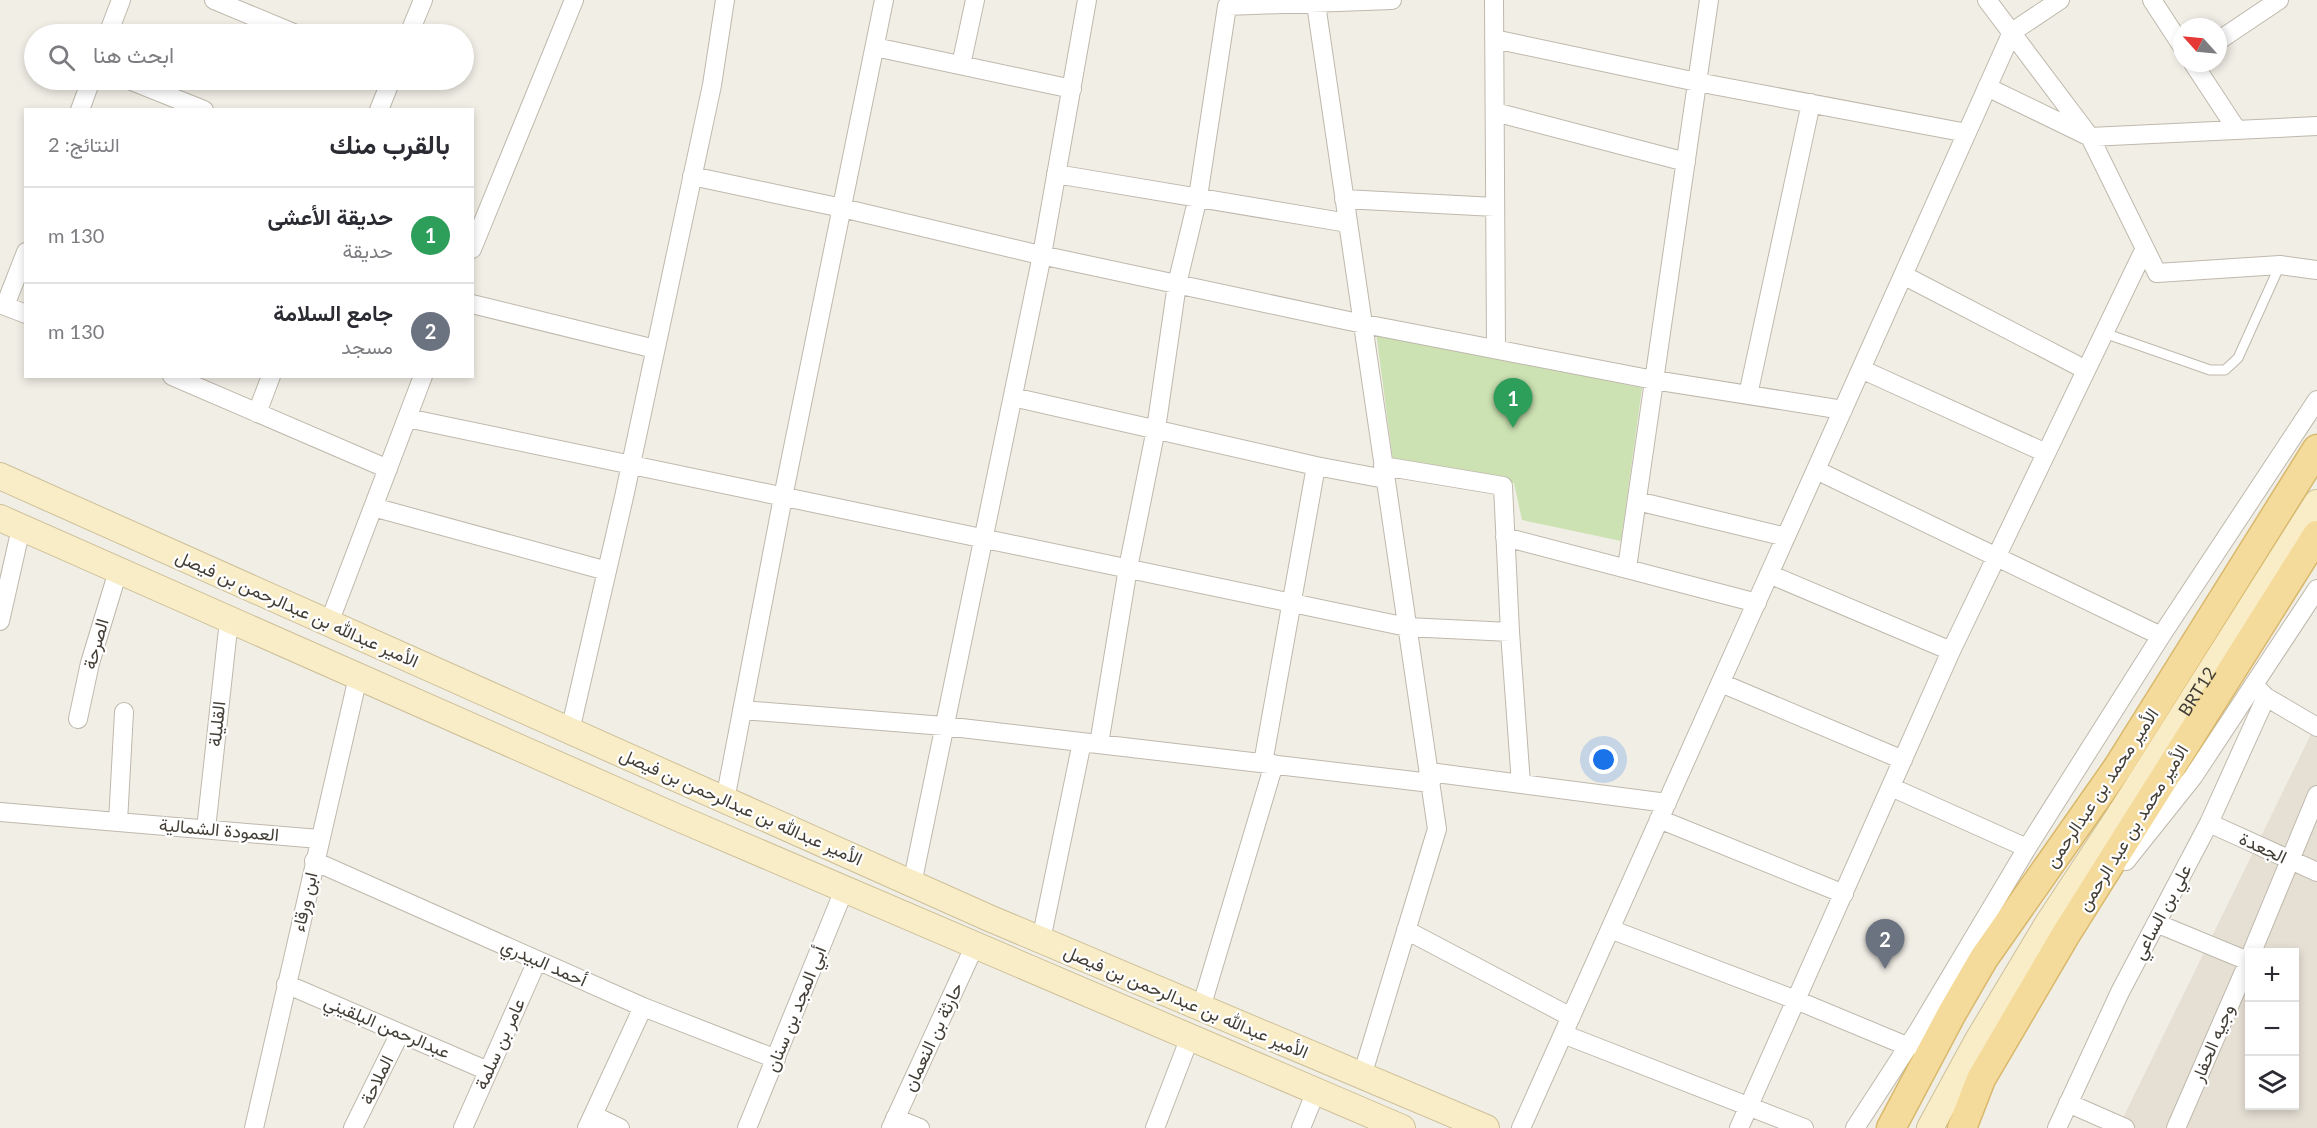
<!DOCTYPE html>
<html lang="ar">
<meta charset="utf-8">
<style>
:root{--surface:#fff;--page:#f7f7f7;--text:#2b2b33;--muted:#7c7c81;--line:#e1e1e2;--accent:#111827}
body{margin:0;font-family:Lato,Vazirmatn,sans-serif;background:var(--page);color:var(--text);direction:rtl}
.controls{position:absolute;right:18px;bottom:18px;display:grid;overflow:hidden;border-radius:0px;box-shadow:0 3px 9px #0003}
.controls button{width:54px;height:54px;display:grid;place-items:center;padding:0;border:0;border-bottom:2px solid var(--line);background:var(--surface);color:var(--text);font:30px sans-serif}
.compass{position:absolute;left:2173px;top:18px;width:54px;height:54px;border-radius:50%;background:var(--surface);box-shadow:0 3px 9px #0003;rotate:297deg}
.you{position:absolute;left:1604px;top:760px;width:21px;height:21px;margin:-15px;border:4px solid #fff;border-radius:50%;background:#1a73e8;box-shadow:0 0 0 9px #1a73e833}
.badge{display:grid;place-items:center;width:39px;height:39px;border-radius:50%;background:var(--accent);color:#fff;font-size:20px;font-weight:700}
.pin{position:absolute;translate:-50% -50px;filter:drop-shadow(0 2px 3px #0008)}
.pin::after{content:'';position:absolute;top:32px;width:21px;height:18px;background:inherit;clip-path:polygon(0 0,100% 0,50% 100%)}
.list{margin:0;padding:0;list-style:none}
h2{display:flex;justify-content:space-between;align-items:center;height:78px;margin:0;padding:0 24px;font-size:26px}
h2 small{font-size:20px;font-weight:400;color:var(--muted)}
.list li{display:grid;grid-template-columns:39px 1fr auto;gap:18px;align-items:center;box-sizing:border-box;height:96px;padding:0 24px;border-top:2px solid var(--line)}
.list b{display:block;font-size:22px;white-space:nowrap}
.list p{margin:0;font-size:20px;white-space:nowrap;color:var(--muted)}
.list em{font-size:20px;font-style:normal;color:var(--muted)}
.icon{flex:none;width:33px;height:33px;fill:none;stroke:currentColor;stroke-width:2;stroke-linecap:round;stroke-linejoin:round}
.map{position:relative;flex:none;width:2317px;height:1128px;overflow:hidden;direction:ltr}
.search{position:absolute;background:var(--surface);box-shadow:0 3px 9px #0003;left:24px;top:24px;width:450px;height:66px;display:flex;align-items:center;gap:15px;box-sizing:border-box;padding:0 21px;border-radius:33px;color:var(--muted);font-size:22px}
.panel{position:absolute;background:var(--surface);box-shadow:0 3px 9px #0003;left:24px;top:108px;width:450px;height:270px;border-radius:0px;direction:rtl}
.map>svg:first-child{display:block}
.residential{fill:#e5dfd4;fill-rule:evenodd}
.green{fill:#cce2b2}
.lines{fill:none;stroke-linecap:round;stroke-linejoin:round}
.lane-casing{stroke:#bfb8ac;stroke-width:11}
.street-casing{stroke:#bfb8ac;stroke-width:20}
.secondary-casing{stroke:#cdc099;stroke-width:28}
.primary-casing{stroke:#d8b86c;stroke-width:31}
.lane{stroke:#fff;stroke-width:9}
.street{stroke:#fff;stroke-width:18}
.secondary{stroke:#f9edc7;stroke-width:26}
.primary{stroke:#f5db9b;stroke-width:28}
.labels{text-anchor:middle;stroke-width:4.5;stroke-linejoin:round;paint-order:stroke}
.street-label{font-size:18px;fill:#433e36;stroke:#fff}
</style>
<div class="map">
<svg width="2317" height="1128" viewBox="0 0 2317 1128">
<rect width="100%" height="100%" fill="#f1eee6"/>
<path class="residential" d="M2317 722V1128H2118ZM2250 952H2294V1106H2250Z"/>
<path class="green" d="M1376 332 1642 388 1621 541 1522 520 1514 483 1394 468Z"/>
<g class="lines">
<defs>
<path id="lane" d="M2104 333 2210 370H2225L2238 358 2280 265"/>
<path id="street" d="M214 0 296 34
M1494 0 1496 349
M1987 0 2090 137 2157 273 2280 265 2317 270
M2152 0 2182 46
M1316 4 1437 829 1362 1076
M108 34 121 0
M409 34 423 0
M1494 39 1697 82 1967 133
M2218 41 2279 0
M875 47 1072 89
M2193 63 2237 130
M961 65 975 0
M129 80 204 110
M1987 87 2090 137 2317 126
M80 110 91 80
M379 110 391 80
M1495 112 1686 162
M1056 174 1348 223
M692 176 842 208 1036 254 1349 321 1654 380 1843 410
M1344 199 1495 207
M472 249 574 0
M1903 275 2086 370
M0 304 26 314
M472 304 655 349
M5 306 26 252
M1861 369 2046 453
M172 376 388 469
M1748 395 1811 103
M1013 397 1316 466 1385 479
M257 413 271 376
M407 418 1407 627 1510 632
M1383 466 1503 486 1510 632 1521 784
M1816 470 2161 636
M1637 501 1786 537
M373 507 607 571
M1505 537 1757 603
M1627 568 1709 0
M1769 574 1951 651
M0 621 21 528
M329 623 423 376
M1721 683 1903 760
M2257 688 2266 697 2317 727
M742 710 944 726 1431 783
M78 719 90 663 118 571
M570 731 624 497 712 85 725 0
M1099 744 1128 568 1156 429 1177 284 1198 197 1227 6 1392 0
M1263 763 1316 466
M1429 772 1667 803
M1891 787 2027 848
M725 800 783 497 884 0
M0 812 319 839
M1659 819 1844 894
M118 822 124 712
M2209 823 2317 872
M206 829 229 620
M314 861 643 1007 776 1059
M2126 861 2193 777 2317 589
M912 884 1042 255 1087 0
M2156 923 2248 961
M1610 929 1796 1000 1909 1047
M1406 930 1571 1017
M1041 940 1082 742
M2252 952 2317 795
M286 984 488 1071
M1201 1008 1274 764
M1563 1034 1804 1128
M2068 1103 2125 1128
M593 1115 620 1128
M895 1118 920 1128
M254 1128 358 677
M353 1128 400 1033
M463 1128 537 961
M587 1128 643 1007
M747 1128 844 890
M891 1128 975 945
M1155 1128 1190 1037
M1301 1128 1316 1091
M1521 1128 2012 32 2060 0
M1739 1128 1951 651 2145 248
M1855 1128 1918 1031 2027 848 2161 636 2317 400
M2057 1128 2120 992 2209 823 2266 697
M2176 1128 2250 958"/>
<g id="secondary">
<path d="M0 476 989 918 1486 1128"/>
<path d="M0 518 676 817 1402 1128"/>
<path id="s1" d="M1930 1128 1978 1040 2047 925 2119 816 2317 503"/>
</g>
<path id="primary" d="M1891 1128 1952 1013 1984 958 2118 767 2317 449
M1962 1128 1981 1079 2066 934 2317 535"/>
</defs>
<use href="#lane" class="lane-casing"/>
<use href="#street" class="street-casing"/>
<use href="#secondary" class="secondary-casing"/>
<use href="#primary" class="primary-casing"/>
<use href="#lane" class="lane"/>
<use href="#street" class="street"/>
<use href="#secondary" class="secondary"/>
<use href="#primary" class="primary"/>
</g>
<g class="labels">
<g class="street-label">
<text transform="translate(297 609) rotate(24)" y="6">الأمير عبدالله بن عبدالرحمن بن فيصل</text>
<text transform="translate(96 644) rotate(-74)" y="6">الصرحة</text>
<text dy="6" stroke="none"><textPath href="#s1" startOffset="512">BRT12</textPath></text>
<text transform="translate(217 724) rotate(-84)" y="6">القليلة</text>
<text transform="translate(2102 788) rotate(-56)" y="6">الأمير محمد بن عبدالرحمن</text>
<text transform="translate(741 807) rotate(24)" y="6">الأمير عبدالله بن عبدالرحمن بن فيصل</text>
<text transform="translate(2133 828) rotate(-58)" y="6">الأمير محمد بن عبد الرحمن</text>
<text transform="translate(219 830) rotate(5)" y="6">العمودة الشمالية</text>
<text transform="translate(2263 848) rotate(25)" y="6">الجعدة</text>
<text transform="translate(305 902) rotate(-77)" y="6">ابن ورقاء</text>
<text transform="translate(2162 912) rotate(-62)" y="6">علي بن الساعي</text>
<text transform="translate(544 963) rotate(24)" y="6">أحمد البيدري</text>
<text transform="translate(1186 1002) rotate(23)" y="6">الأمير عبدالله بن عبدالرحمن بن فيصل</text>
<text transform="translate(796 1009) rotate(-68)" y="6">أبي المجد بن سنان</text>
<text transform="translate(387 1027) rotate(23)" y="6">عبدالرحمن البلقيني</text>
<text transform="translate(933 1037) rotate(-65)" y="6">حارثة بن النعمان</text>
<text transform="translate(2213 1043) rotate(-67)" y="6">وجيه الحفار</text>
<text transform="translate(500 1044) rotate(-66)" y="6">عامر بن سلمة</text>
<text transform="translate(377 1080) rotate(-64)" y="6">الملاحة</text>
</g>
</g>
</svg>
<div class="controls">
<button>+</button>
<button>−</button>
<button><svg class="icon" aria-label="layers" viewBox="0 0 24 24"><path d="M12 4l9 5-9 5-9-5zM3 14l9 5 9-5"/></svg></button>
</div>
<svg class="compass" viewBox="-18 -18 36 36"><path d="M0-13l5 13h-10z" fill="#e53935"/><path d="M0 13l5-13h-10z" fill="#7c7c81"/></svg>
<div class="you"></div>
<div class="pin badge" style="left:1513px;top:428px;background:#2e9e5b">1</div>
<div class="pin badge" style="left:1885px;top:969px;background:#6b7280">2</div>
<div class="search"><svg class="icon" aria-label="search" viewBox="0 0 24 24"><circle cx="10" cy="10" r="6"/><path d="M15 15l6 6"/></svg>ابحث هنا</div>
<section class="panel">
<h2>بالقرب منك<small>النتائج: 2</small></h2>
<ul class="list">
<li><span class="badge" style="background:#2e9e5b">1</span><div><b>حديقة الأعشى</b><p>حديقة</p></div><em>130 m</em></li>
<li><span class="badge" style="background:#6b7280">2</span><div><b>جامع السلامة</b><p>مسجد</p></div><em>130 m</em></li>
</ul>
</section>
</div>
